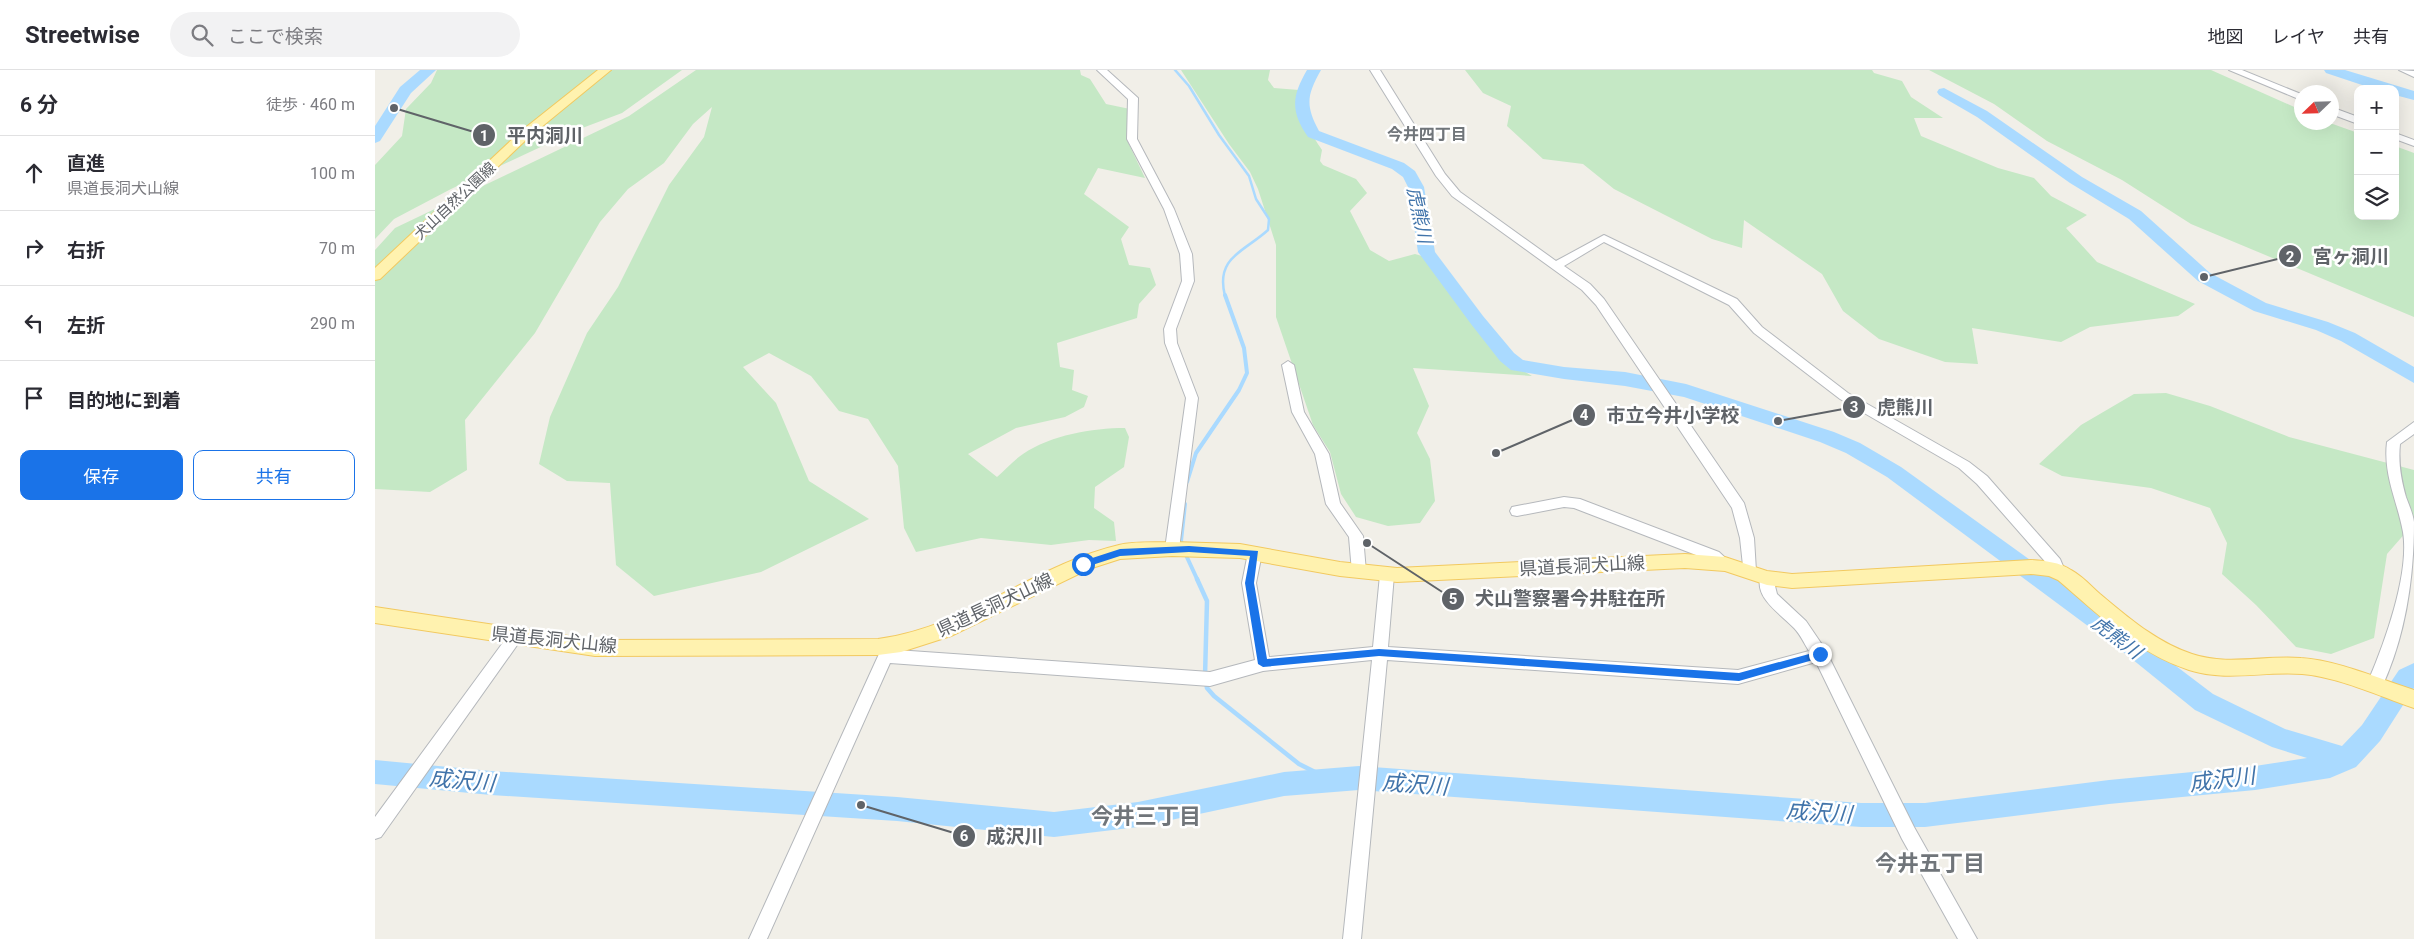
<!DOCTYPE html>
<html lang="ja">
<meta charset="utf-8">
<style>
:root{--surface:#fff;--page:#f2f2f3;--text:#2b2b33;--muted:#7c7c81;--line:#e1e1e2;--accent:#1a73e8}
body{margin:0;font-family:Roboto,"Noto Sans JP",sans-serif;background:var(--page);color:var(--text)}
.controls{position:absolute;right:15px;top:15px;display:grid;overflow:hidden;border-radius:10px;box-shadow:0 5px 20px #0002}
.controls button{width:45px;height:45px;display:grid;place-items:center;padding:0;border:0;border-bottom:1px solid var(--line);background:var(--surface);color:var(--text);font:25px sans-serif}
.compass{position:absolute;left:1919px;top:15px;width:45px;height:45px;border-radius:50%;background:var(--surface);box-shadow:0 5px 20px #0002;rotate:247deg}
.stop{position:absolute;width:15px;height:15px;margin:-11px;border:4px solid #1a73e8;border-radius:50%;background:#fff}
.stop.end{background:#1a73e8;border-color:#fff;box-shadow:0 1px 5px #0008}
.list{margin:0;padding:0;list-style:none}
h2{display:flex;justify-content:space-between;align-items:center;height:65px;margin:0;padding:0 20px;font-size:21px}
h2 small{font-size:16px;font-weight:400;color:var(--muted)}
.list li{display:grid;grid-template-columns:32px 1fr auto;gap:15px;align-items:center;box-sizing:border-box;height:75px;padding:0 20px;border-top:1px solid var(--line)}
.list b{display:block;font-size:19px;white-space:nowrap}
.list p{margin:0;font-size:16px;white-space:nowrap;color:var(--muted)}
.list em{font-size:16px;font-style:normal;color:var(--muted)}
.actions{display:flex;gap:10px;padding:15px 20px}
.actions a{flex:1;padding:11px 0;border:1px solid var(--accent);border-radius:10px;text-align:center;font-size:18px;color:var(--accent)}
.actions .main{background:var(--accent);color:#fff}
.icon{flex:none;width:28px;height:28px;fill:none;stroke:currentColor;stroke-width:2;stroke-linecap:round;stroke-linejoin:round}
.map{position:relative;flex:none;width:2039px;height:869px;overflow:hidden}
header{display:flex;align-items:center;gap:30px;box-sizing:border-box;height:70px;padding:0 25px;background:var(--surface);border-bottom:1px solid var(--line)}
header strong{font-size:24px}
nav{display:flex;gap:28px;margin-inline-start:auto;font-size:18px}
.search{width:350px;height:45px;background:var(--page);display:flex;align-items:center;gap:12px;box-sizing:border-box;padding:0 18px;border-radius:28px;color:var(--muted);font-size:19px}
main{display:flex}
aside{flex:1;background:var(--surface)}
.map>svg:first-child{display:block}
.green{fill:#c5e8c5}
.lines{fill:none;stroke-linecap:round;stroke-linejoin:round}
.stream-far2{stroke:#aadaff;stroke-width:2.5}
.stream-far1{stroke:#aadaff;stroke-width:4}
.stream{stroke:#aadaff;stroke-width:4.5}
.river{fill:#aadaff;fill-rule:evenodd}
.minor-casing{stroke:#b5b8bc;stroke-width:2}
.major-casing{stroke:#f2c960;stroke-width:2}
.minor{fill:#fff;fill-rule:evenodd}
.major{fill:#fff2af;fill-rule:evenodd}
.route{fill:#1a73e8}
.labels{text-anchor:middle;stroke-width:5;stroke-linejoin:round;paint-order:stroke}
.far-street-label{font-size:15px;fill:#5f6368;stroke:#fff}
.far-neighbourhood-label{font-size:16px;font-weight:bold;fill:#70757a;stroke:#fff}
.street-label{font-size:18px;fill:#5f6368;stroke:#fff}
.water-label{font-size:19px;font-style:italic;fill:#4174aa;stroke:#fff}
.near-water-label{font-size:22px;font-style:italic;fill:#4174aa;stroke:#fff}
.near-neighbourhood-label{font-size:22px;font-weight:bold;fill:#70757a;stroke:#fff}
.leader{fill:none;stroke:#5f6368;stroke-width:2}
.callout-dot{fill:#5f6368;stroke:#fff;stroke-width:2}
.mark-label{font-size:15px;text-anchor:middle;font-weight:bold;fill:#fff}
.callout-label{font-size:19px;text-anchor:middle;font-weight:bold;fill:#5f6368;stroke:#fff;stroke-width:5;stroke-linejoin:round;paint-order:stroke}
</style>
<header>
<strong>Streetwise</strong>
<div class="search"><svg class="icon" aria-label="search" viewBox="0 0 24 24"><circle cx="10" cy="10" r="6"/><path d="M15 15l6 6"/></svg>ここで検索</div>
<nav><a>地図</a><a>レイヤ</a><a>共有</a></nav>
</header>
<main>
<aside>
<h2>6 分<small>徒歩 · 460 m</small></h2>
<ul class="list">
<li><svg class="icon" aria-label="ahead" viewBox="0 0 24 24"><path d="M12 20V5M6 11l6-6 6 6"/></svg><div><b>直進</b><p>県道長洞犬山線</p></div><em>100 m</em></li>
<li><svg class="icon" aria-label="right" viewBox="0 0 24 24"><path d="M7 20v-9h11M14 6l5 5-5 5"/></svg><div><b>右折</b></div><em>70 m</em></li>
<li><svg class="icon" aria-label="left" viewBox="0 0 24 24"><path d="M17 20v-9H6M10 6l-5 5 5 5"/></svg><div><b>左折</b></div><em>290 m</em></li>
<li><svg class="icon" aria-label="arrive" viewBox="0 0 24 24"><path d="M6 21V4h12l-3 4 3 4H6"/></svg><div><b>目的地に到着</b></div></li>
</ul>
<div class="actions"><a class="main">保存</a><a>共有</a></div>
</aside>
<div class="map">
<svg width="2039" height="869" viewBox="0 0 2039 869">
<rect width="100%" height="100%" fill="#f1efe8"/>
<path class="green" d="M62 0H307L247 43 202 60 76 119 19 149 0 169V95L27 66 31 39 56 13Z
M321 0H705L706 5 715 9 731 34 755 39 752 70 770 108 723 98 709 124 754 157 746 169 754 195 775 198 781 215 764 234 762 248 682 273 685 297 699 300 697 320 713 326 709 337 690 347 641 358 593 384 622 407C630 400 639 390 648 384 676 365 717 358 750 358L754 367 749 397 720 417 719 438 739 452 741 471 714 470 676 475 606 468 541 482 529 458 523 396 493 349 464 341 436 306 394 283 368 297 401 333 434 411 494 449 386 502 279 526 241 495 235 413 192 411 164 394 175 347 212 263 243 217 294 115 329 67 337 37 318 54 289 93 253 119 225 152 160 263 90 350 92 400 55 422 0 419V180L20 158 254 46Z
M806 0H895L893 10 899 18 924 20C920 42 936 63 947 80L945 91 948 95 981 109 992 123 975 141 995 180 1014 191 1040 184 1054 188 1091 241 1132 291 1157 306 1038 298 1054 336 1042 363 1055 389 1060 431 1045 453 1013 456 981 447 966 424 955 382 938 355 901 247V175L883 119 875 102 854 74Z
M1090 0H1497L1499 3 1527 11 1536 27 1568 48H1539L1546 66 1623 98 1659 108 1676 126 1712 145 1691 158 1722 192 1820 234 1803 246 1715 257 1686 272 1597 258 1603 294 1570 292 1504 269 1468 241 1447 204 1369 150 1367 178 1337 169 1239 119 1208 94 1168 89 1132 56 1136 36 1108 23Z
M1554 0H1836L1926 40V52L1955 53 1983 63V146H2020V76L2039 83V247L1816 154 1747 110 1672 71 1619 34Z
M1791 323 1835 336 1914 367 2039 400V453L2012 484 1999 568 1956 584 1921 577 1881 535 1847 504 1852 473 1835 438 1776 418 1687 406 1664 394 1706 355 1759 324Z"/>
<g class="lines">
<path class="stream-far2" d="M800 0 814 16 844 65 874 106 881 129 894 149 893 160C869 182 840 187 850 226"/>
<path class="stream-far1" d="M812 412 821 383 864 320 872 303 869 278 850 225
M808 476 806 471 810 434
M810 483 823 511"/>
<path class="stream" d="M822 509 832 531 830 606
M831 613 832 618 839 626 924 694 952 708"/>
<path class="river" d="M45 0H61L36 23 5 71 0 73V56L25 17Z
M932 0H946C932 25 930 35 944 61L1029 93 1040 101 1049 117 1060 182 1108 246 1139 283 1148 290 1189 297 1250 302 1311 314 1459 362 1485 373 1526 397 1768 571 1838 624 1910 659 1967 676 1987 655 2024 600 2039 593V618L2005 671 1981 697 1955 708 1880 720 1734 734 1550 757H1486L984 720 909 726 763 757 679 767 522 751 116 725 0 714V690L116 701 522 727 679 742 763 732 909 702 984 696 1486 733H1550L1734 710 1880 696 1932 688 1897 677 1820 640 1752 585 1512 407 1471 383 1445 372 1309 327 1250 316 1189 309 1136 300 1125 291 1096 254 1043 182 1033 117 1028 107 1017 99 933 67C915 41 917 26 932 0Z
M1949 0H1970L2039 21V30L2020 25V19H1999L1951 3Z
M1569 18 1612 41 1707 107 1766 141 1835 203 1891 233 1953 252 1980 263 2039 297V313L1966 271 1941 260 1879 241 1823 211 1754 149 1695 113 1602 47 1564 25 1562 22 1564 19Z"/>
<defs>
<path id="minor" d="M722 0H732L763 28 762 69 799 139 817 184 819 211 801 259 802 273 823 328 804 479 802 483H792L790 479 811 328 790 273 789 259 807 211 805 184 789 139 752 69 753 29Z
M995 0H1005L1070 104 1085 122 1181 191 1229 165 1362 229 1387 257 1473 323 1594 392 1612 406 1685 489 1690 501 1688 505H1678L1674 496 1602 414 1584 398 1465 329 1379 263 1354 235 1229 172 1189 196 1215 214 1229 229 1369 433 1379 468 1381 501 1379 505H1369L1365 468 1357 438 1221 235 1207 220 1077 126 1061 106Z
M1854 0H1867L1926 24V30Z
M2024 0 2039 1V7Z
M1956 37 1983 47V54L1956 44Z
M2020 63 2039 70V76L2020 69Z
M913 291 919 295 929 342 954 384 965 433 988 466 991 502 989 506H979L977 502 974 467 951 434 940 384 917 342 907 295Z
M2039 352V364L2025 374C2023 393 2026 409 2031 427 2034 435 2038 444 2039 452 2039 509 2030 568 2006 619L2000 621 1994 619 1992 614C2009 575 2035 504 2028 462 2022 430 2008 405 2012 372Z
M1189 427 1205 429 1344 482 1357 494 1355 498H1345L1334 490 1199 438 1189 437 1142 446 1137 445 1135 441 1137 437 1142 436Z
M880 477 885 479 887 483 881 513 894 587 998 577 1005 505 1007 501H1017L1019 505 1013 577 1363 600 1434 581C1429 573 1425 564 1419 558 1406 544 1376 526 1387 504L1392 502 1397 504 1402 524 1431 551 1450 579 1539 757 1602 869H1583L1527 769 1441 592 1363 614 1012 590 986 869H968L997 590 888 601 835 616 515 593 392 869H374L509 573 514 572 519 573 521 580 835 602 880 590 867 513 873 483 875 479Z
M140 561 145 563 148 567 145 571 6 767 0 769V747L135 563Z"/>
<path id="major" d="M223 0H236L153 68 5 209 0 210V198L145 62Z
M797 472 865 474 965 492 1022 498 1310 484 1350 487 1392 501 1417 504 1656 490C1670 491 1684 492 1696 500 1707 506 1716 516 1725 524 1754 548 1781 572 1817 584 1853 596 1889 585 1926 588 1961 590 2005 609 2039 620V638C2004 626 1963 607 1927 604 1888 601 1852 612 1814 600 1762 583 1724 545 1683 510L1674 506 1656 504 1417 518 1392 515 1350 501 1310 498 1022 512 965 506 865 488 797 486 745 489 714 499 576 566 526 582 503 585 220 586 0 553V537L220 570 503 569C590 558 659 495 744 475 760 471 780 473 797 472Z"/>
</defs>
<use href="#minor" class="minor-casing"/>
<use href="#major" class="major-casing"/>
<use href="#minor" class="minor"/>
<use href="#major" class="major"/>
</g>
<path class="route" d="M814 476 883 481 879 513 892 589 1004 579 1364 603 1445 581 1449 584 1445 588 1364 611 1004 586 888 597 883 594 870 513 875 486 814 482 745 486 708 498 704 494 705 492 745 479Z"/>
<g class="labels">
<g class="far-street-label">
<text transform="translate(80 131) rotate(-43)" y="5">犬山自然公園線</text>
</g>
<g class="far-neighbourhood-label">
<text x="1052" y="70">今井四丁目</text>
</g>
<g class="street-label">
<text transform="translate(1207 496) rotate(-3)" y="6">県道長洞犬山線</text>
<text transform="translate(620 535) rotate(-25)" y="6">県道長洞犬山線</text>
<text transform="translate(179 570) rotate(6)" y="6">県道長洞犬山線</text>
</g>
<g class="water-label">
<text transform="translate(1045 145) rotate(78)" y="7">虎熊川</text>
<text transform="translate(1742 567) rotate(37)" y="7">虎熊川</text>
</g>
<g class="near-water-label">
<text transform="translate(1847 709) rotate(-7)" y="8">成沢川</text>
<text transform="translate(87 710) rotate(5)" y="8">成沢川</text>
<text transform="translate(1040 714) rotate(4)" y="8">成沢川</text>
<text transform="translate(1444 742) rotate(4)" y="8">成沢川</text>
</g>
<g class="near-neighbourhood-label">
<text x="771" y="754">今井三丁目</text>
<text x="1555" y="801">今井五丁目</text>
</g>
</g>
<path class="leader" d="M19 38L109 65M1829 207L1915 186M1403 351L1479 337M1121 383L1209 345M992 473L1078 529M486 735L589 766"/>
<g class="callout-dot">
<circle cx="19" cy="38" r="5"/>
<circle cx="1829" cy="207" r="5"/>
<circle cx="1403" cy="351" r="5"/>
<circle cx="1121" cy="383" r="5"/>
<circle cx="992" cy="473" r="5"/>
<circle cx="486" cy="735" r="5"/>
<circle cx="109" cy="65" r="12"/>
<circle cx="1915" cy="186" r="12"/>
<circle cx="1479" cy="337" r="12"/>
<circle cx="1209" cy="345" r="12"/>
<circle cx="1078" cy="529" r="12"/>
<circle cx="589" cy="766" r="12"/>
</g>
<g class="mark-label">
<text x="109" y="71">1</text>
<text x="1915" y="192">2</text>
<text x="1479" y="342">3</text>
<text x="1209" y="350">4</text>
<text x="1078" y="534">5</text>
<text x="589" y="771">6</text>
</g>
<g class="callout-label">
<text x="170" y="72">平内洞川</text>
<text x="1976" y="193">宮ヶ洞川</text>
<text x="1530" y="344">虎熊川</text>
<text x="1298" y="352">市立今井小学校</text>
<text x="1195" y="535">犬山警察署今井駐在所</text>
<text x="640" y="773">成沢川</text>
</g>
</svg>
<div class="controls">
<button>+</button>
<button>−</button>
<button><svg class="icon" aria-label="layers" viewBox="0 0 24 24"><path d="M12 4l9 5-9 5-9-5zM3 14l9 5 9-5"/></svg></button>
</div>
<svg class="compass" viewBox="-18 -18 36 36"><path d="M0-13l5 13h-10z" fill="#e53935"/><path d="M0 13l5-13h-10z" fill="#7c7c81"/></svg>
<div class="stop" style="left:708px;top:494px"></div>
<div class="stop end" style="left:1445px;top:584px"></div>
</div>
</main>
